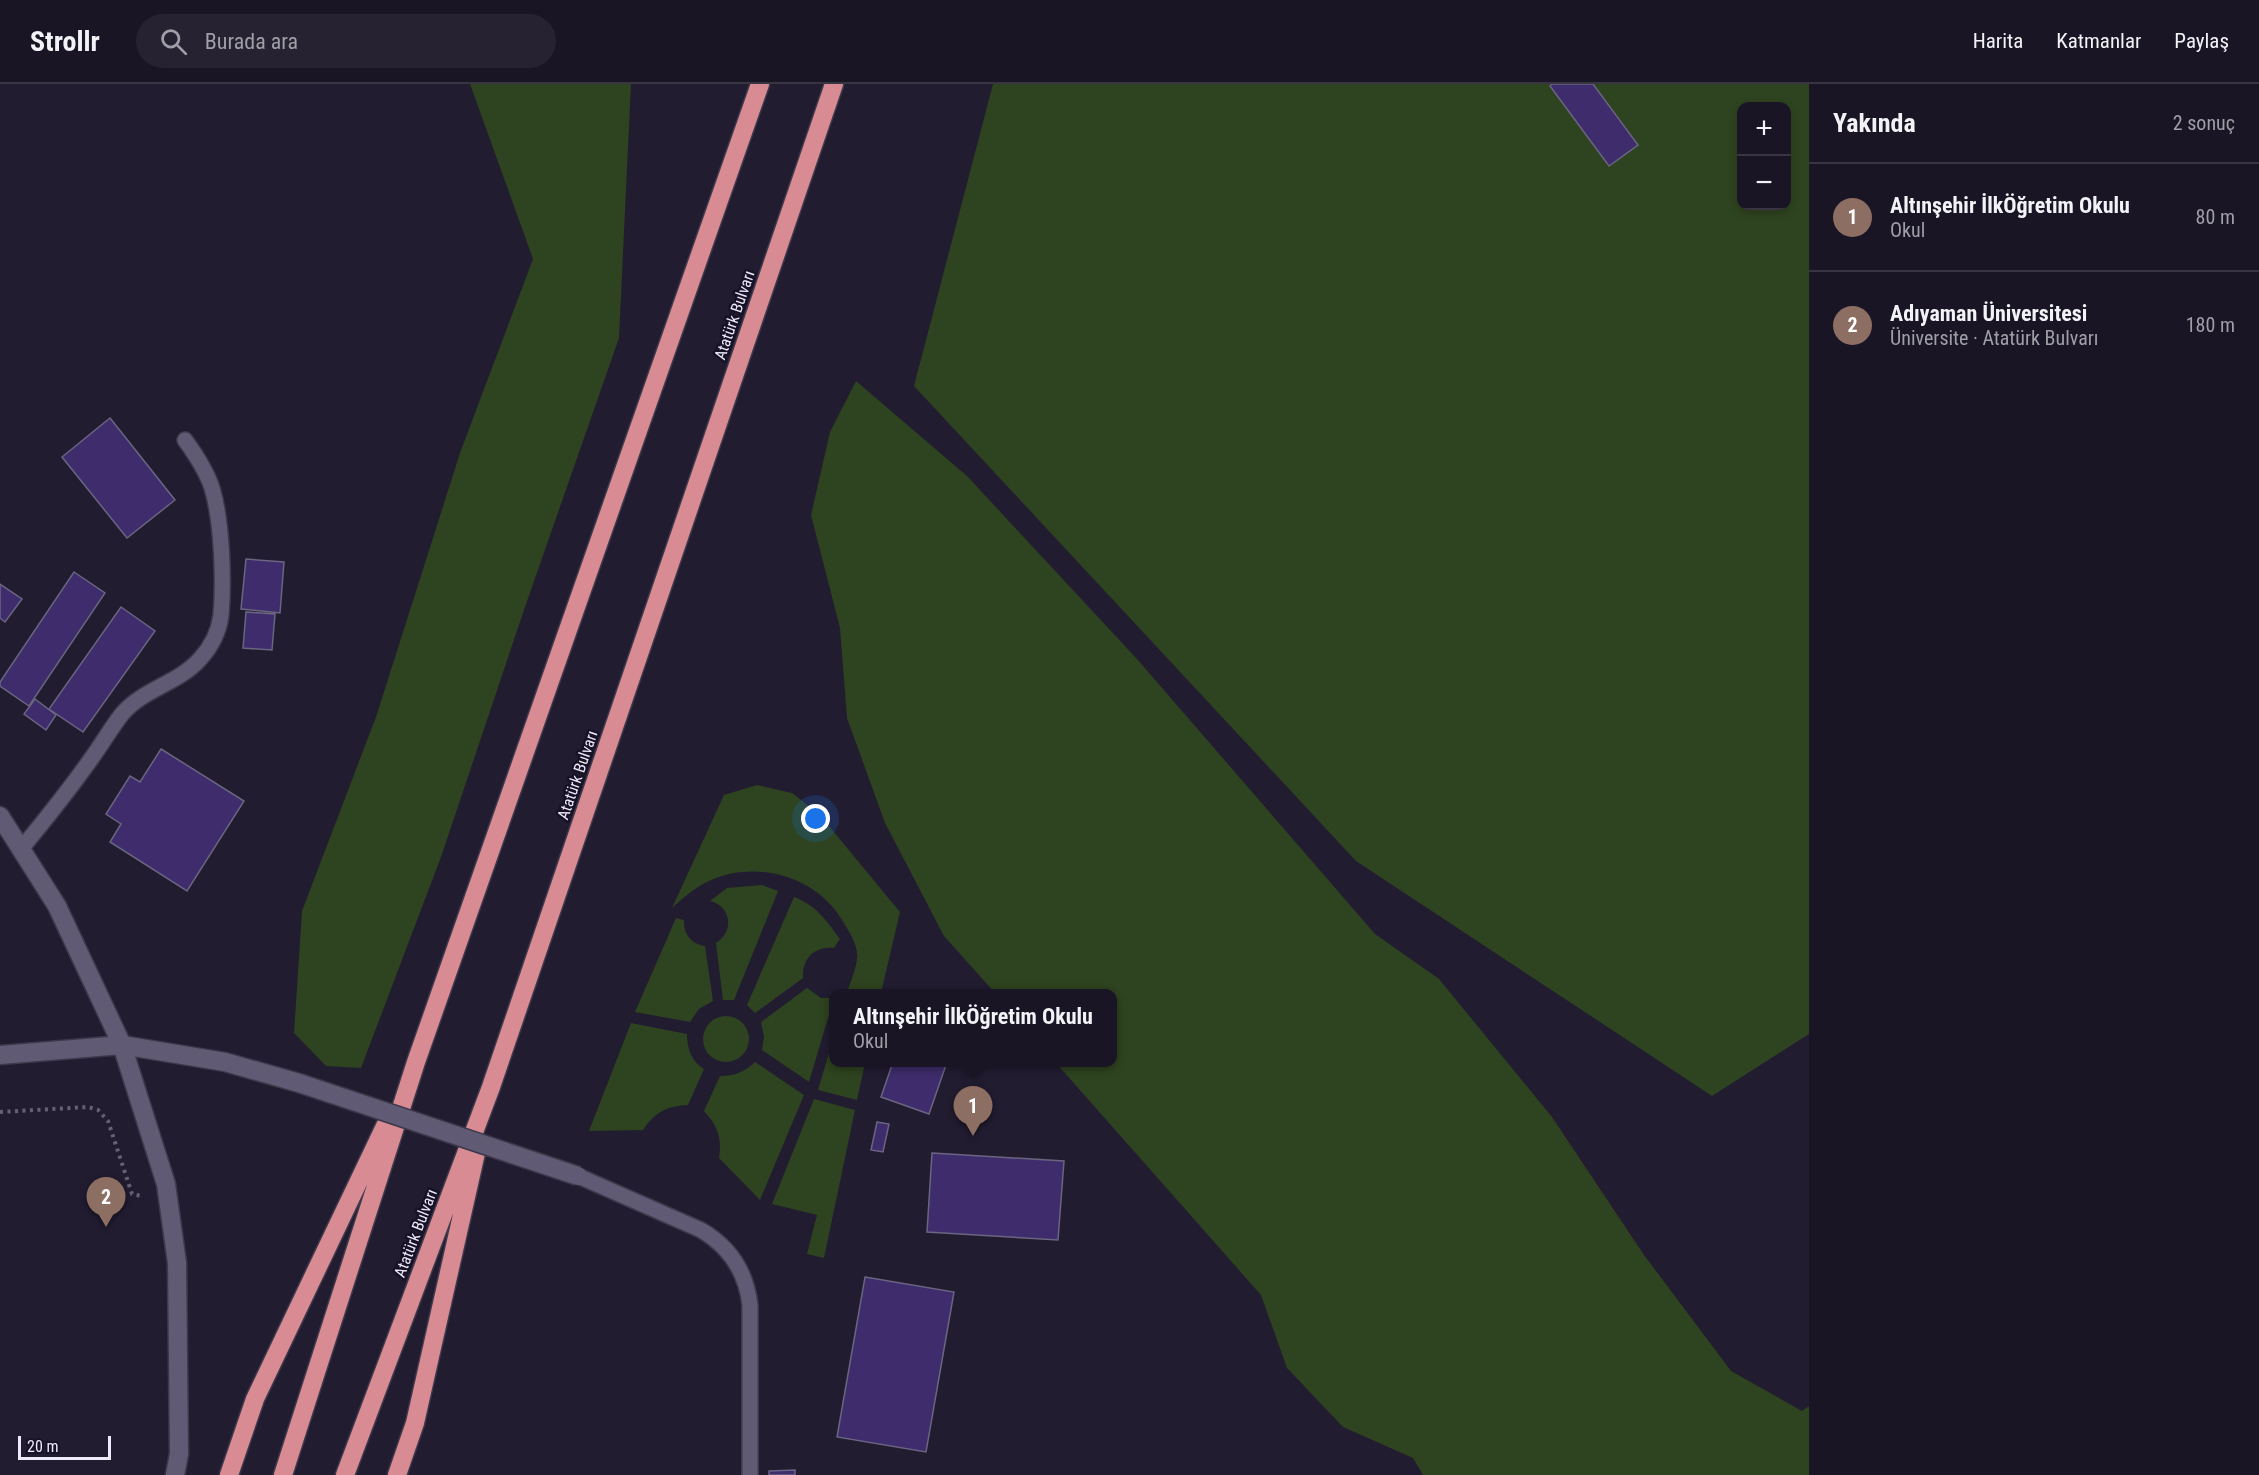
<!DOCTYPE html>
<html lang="tr">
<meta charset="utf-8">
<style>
:root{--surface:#1a1525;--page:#272232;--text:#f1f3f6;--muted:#9f9fa7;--line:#383442;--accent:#fe8ebe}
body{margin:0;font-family:"Roboto Condensed",sans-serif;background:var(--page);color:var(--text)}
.controls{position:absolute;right:18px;top:18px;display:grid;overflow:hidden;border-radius:12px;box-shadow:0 3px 9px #0003}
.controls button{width:54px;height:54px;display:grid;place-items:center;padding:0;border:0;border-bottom:2px solid var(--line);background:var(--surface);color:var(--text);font:30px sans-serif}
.scale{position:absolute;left:18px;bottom:15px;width:93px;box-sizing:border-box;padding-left:6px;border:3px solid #edeaf9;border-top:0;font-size:16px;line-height:21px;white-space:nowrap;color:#edeaf9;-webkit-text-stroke:4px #181227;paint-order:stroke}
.you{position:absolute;left:816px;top:735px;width:21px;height:21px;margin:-15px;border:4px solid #fff;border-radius:50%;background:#1a73e8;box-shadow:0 0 0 9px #1a73e833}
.badge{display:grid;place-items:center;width:39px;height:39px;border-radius:50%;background:var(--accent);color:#fff;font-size:20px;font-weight:700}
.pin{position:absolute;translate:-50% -50px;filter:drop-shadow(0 2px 3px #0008)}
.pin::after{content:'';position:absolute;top:32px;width:21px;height:18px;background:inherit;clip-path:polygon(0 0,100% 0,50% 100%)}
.popup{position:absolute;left:829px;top:905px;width:288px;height:78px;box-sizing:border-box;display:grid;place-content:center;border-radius:12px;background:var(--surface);filter:drop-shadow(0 2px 4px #0005);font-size:20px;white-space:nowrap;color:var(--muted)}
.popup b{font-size:22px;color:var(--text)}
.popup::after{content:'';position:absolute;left:50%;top:100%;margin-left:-12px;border:12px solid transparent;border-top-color:var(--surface)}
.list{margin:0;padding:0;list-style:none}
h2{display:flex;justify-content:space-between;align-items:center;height:78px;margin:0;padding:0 24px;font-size:26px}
h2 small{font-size:20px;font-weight:400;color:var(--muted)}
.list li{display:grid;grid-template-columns:39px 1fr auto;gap:18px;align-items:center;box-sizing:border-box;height:108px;padding:0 24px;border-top:2px solid var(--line)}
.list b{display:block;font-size:22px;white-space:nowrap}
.list p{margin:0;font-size:20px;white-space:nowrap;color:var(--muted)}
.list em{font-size:20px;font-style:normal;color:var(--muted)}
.icon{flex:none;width:33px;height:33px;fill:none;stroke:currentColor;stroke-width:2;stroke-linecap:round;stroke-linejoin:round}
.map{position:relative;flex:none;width:1809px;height:1391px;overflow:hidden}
header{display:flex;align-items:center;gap:36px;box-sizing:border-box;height:84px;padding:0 30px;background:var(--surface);border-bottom:2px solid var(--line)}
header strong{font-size:28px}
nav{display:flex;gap:33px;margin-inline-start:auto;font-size:21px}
.search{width:420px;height:54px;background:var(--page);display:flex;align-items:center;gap:15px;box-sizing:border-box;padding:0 21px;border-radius:33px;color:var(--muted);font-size:22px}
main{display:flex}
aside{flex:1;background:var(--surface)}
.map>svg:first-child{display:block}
.green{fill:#2e431f;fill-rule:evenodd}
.building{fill:#3e2c6c;stroke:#6a6580;stroke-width:1.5}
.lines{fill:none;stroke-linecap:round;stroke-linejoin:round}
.lane-casing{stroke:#3d384a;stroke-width:18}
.street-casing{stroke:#3d384a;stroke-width:21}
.highway-casing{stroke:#3d384a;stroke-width:21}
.path{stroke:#666174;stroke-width:4;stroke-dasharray:3 4.5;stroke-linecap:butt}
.lane{stroke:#605a74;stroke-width:15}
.street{stroke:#605a74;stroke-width:18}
.highway{stroke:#d88b93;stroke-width:18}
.street-bridge-casing{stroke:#3d384a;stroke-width:21;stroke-linecap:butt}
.street-bridge{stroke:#605a74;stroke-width:18}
.labels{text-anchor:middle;stroke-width:5;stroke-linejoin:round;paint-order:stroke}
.street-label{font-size:16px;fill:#edeaf9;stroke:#181227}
</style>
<header>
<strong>Strollr</strong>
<div class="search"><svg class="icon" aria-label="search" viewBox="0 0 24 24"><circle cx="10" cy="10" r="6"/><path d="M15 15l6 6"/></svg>Burada ara</div>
<nav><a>Harita</a><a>Katmanlar</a><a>Paylaş</a></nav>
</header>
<main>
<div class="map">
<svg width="1809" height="1391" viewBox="0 0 1809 1391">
<rect width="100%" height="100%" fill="#221c31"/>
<path class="green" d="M470 0H631L619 254 525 523 441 773 361 984 326 982 294 949 302 827 376 633 460 369 533 175Z
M993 0H1809V950L1712 1012 1356 777 914 302ZM1742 22H1786V122H1742Z
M856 297 967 392 1137 575 1375 850 1439 895 1552 1033 1644 1171 1731 1287 1802 1327 1809 1322V1391H1423L1413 1374 1343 1343 1287 1284 1261 1211 1056 979 1112 978V910L995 909 944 852 885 739 847 634 840 544 811 431 830 348Z
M757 701 792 709 819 730 900 828 881 909H847C850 898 856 886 857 874 859 862 848 846 842 836 816 792 755 775 709 797 694 804 683 814 672 824L724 711Z
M762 801 778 807 734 916H723L716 859C735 847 731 822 710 817L727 804Z
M794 813C817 822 825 835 840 855L834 864C814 862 802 875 803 894L755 929 747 921Z
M676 834 684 836C683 850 691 860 705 862L713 917 699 925 690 938 635 928Z
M807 904 821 914H834L809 998 762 966 764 953 761 938Z
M703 955a23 23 0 1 1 46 0a23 23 0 1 1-46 0Z
M631 939 687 950C687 964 691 977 704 985L688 1021C667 1022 655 1028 643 1046L589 1047Z
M833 955 834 978 865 979 857 1016 818 1006Z
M755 978 804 1011 760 1116 719 1074C722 1054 718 1042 704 1027L720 992C735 992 744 988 755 978Z
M814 1015 855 1026 824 1174 807 1170 817 1131 772 1120Z"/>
<path class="building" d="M1552 0H1593L1638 61 1609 82 1550 2Z
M110 334 175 416 127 454 62 373Z
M246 475 284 478 280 529 241 525Z
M74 488 105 509 29 622 0 602V598Z
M0 500 22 515 5 538 0 534Z
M121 523 155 547 83 648 49 625Z
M246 528 275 530 272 566 243 564Z
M35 615 56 631 46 646 24 630Z
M161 665 244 717 187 807 110 758 121 740 106 730 130 692 140 698Z
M893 978H947L929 1030 881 1013Z
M877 1038 889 1040 883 1068 871 1066Z
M932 1069 1064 1077 1058 1156 927 1148Z
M865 1193 954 1208 926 1368 837 1353Z
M795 1386V1391H769V1387Z"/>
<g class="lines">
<defs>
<path id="lane" d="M21 765C45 736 69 706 91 675 102 660 111 644 122 630 143 605 179 599 200 575 211 563 219 547 221 531 224 496 222 437 212 404 206 386 196 371 185 356
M578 1092 701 1146C730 1163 746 1187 750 1221V1391"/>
<path id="street" d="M0 732 57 822 122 961 166 1100 177 1179 179 1370 175 1391
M0 971 122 961 225 978 299 999"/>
<path id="highway" d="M229 1391 255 1315 385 1042
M283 1391 416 978 760 0
M345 1391 491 1003 834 0
M397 1391 415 1339 476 1069"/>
</defs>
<use href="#lane" class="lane-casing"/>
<use href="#street" class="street-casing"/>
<use href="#highway" class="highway-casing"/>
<path class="path" d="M0 1028 88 1023 98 1026 108 1037 132 1110 142 1112"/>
<use href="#lane" class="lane"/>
<use href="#street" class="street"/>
<use href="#highway" class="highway"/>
<defs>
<path id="street-bridge" d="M299 999 578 1092"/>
</defs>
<use href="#street-bridge" class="street-bridge-casing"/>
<use href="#street-bridge" class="street-bridge"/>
</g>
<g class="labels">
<g class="street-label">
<text transform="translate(734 231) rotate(-71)" y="6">Atatürk Bulvarı</text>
<text transform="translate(577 691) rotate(-71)" y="6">Atatürk Bulvarı</text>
<text transform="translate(415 1149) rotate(-69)" y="6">Atatürk Bulvarı</text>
</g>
</g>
</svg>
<div class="controls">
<button>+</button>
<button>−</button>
</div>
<div class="scale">20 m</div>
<div class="you"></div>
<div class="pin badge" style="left:973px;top:1052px;background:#8d6e63">1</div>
<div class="popup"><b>Altınşehir İlkÖğretim Okulu</b>Okul</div>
<div class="pin badge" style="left:106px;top:1143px;background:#8d6e63">2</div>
</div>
<aside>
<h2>Yakında<small>2 sonuç</small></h2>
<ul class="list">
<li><span class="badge" style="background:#8d6e63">1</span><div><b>Altınşehir İlkÖğretim Okulu</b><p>Okul</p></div><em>80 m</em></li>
<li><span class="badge" style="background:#8d6e63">2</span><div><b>Adıyaman Üniversitesi</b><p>Üniversite · Atatürk Bulvarı</p></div><em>180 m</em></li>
</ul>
</aside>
</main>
